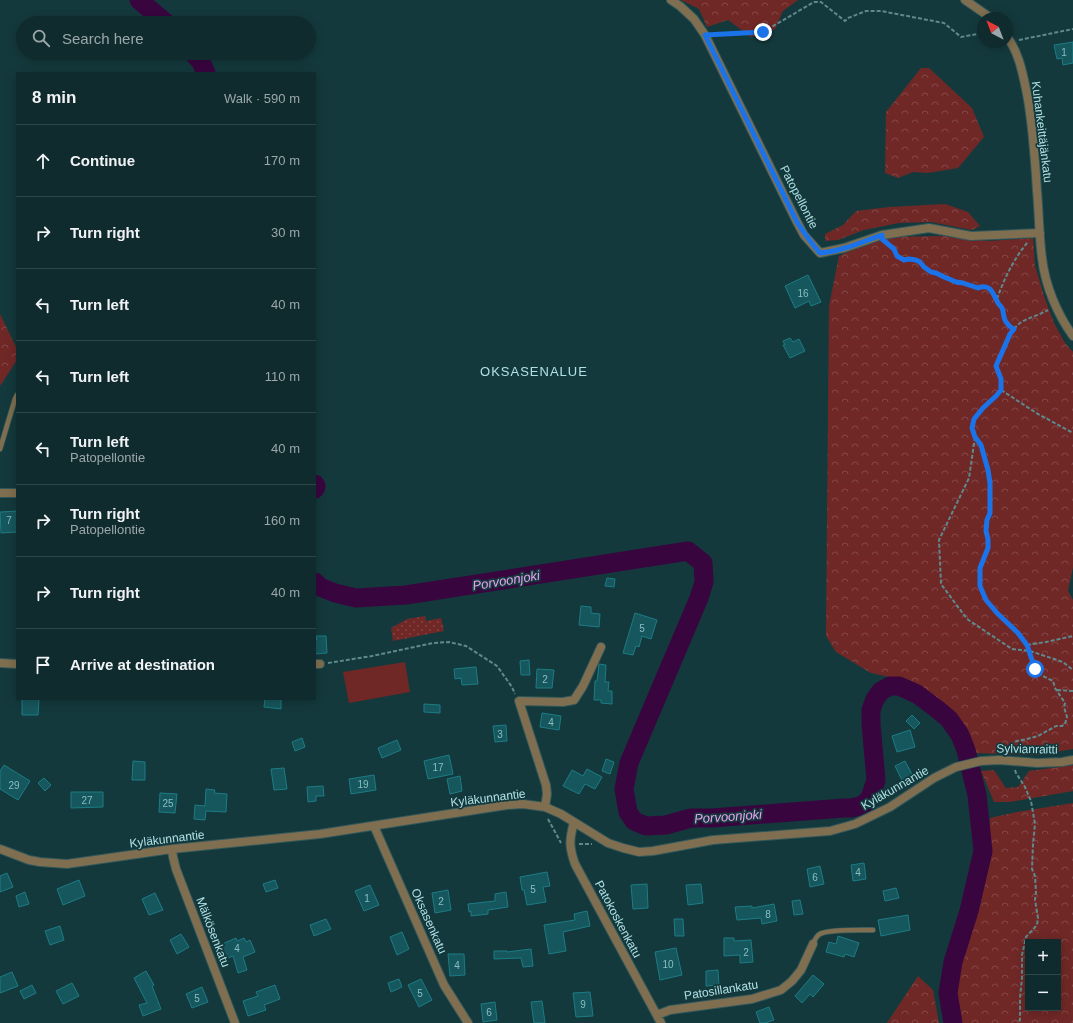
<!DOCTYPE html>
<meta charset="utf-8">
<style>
:root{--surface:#0f2b2d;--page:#1d3739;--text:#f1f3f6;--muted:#9ba7aa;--line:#2f4749}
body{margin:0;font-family:Helvetica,sans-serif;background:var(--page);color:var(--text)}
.controls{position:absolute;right:12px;bottom:12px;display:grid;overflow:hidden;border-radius:0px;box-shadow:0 2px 10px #0003}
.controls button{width:36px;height:36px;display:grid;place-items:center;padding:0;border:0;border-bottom:1px solid var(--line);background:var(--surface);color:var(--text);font:20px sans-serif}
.compass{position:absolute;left:977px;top:12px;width:36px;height:36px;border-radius:50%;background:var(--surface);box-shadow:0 2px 10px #0003;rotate:318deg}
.stop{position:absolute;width:12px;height:12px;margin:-9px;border:3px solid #1a73e8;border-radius:50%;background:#fff}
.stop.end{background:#1a73e8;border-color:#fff;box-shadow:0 1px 4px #0008}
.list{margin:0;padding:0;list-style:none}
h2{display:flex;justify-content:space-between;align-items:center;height:52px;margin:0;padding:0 16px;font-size:17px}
h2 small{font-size:13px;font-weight:400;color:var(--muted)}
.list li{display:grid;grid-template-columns:26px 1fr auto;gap:12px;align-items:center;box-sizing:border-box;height:72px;padding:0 16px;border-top:1px solid var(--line)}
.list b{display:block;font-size:15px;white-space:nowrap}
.list p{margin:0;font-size:13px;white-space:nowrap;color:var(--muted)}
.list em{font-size:13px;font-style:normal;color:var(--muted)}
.icon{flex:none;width:22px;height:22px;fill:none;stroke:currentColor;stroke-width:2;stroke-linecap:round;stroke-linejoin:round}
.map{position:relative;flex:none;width:1073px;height:1023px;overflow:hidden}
.search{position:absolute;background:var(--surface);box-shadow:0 2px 10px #0003;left:16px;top:16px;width:300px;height:44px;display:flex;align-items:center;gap:10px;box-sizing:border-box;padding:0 14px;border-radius:22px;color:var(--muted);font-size:15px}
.panel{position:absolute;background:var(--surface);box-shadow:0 2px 10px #0003;left:16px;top:72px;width:300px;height:628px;border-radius:0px}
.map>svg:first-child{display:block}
.grass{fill:#702827}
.forest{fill:url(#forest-crowns);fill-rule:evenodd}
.park{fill:url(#park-dots)}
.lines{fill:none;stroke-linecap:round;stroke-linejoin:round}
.river{stroke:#39053f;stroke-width:19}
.building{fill:#16575d;stroke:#1c7c85}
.service-casing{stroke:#30575b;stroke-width:6}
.minor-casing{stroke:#30575b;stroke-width:10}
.path{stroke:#5e898d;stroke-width:2;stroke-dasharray:4 2;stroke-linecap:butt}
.service{stroke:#7f6f50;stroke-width:4.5}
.minor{stroke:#7f6f50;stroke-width:8}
.route{stroke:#1a73e8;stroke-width:5}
.labels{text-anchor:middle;stroke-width:3.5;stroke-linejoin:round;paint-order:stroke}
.number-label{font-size:10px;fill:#88bec4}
.street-label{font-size:12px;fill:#aee1e6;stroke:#14393c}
.neighbourhood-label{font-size:13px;letter-spacing:1px;fill:#aee1e6;stroke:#14393c}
.water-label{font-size:13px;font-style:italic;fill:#eca0f3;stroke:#14393c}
</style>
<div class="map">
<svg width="1073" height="1023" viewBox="0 0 1073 1023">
<defs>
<pattern id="forest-crowns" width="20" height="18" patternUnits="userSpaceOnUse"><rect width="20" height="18" fill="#702827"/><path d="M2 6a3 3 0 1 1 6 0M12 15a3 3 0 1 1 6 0" fill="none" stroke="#824746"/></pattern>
<pattern id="park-dots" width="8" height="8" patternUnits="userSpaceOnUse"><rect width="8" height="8" fill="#702827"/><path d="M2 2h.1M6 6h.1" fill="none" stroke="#824746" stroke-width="1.8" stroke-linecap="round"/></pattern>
</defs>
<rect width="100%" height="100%" fill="#14393c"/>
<path class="grass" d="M405 662 410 692 349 703 343 672Z"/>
<path class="forest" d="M681 0H798L783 11 775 29 751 37 728 20 707 27 699 9Z
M921 68H929L972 108 984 137 958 168 928 173 913 172 898 178 885 173 886 112Z
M945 204 968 212 980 226 972 230 931 222 899 223 864 230 838 240 825 241V234L843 225 856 211 889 207Z
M946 236 989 241 1033 238 1035 265 1044 296 1054 323 1065 343 1073 352V567L1068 591 1073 600V749L1038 755 974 753 965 730 946 706 923 693 894 678 871 673 836 652 826 636 829 306 839 256 880 237Z
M0 314 17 349V360L0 386Z
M1073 765V791L1010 802H994L981 771 994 770 1006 788 1018 787 1029 771Z
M1073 803V1023H961L954 991 990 862V818L1017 812ZM1028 942H1058V1008H1028Z
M918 976 933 990 939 1023H887Z"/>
<path class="park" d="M425 616 426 621 441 618 444 631 393 641 391 628 407 619Z"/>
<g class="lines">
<path class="river" d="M139 0 166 23
M193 53 201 62 206 73
M315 484 316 486 315 489
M315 582 320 587 335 593 356 598 406 595 688 551 703 563 704 582 699 598 629 763 624 789 628 812 634 821 646 826 666 825 691 818H712L844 808H852L863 805 870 798 876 780 871 724V710L875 699 881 691 890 686H899L917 694 937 709 949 719 960 735 966 750 977 795 983 851 969 911 953 962 948 993 953 1023"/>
</g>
<path class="building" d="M1073 42V63L1063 65 1062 58 1057 59 1054 45Z
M808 275 821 302 811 306 809 301 795 308 785 286Z
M790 338 793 342 799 339 805 351 790 358 783 345H785L783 341Z
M17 511V532L1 533 0 512Z
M607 578 615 579 614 587 605 586Z
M581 606 591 607V613L600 614 599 627 579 625Z
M635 613 657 620 651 639 642 636 639 647 636 646 633 655 623 653Z
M316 636H326L327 653 315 654V640H317Z
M529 660 530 675H521L520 661Z
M599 664 606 665 605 682H609L608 691H612V704L601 703V700H594L595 681H597Z
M476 667 478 684 462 685 461 678 455 679 454 669Z
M537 669 554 670 552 688H536Z
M22 699H39L38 715H22Z
M265 699H281V709L264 707Z
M424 704 440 705V713L424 712Z
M542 713 561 716 559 730 540 727Z
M912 715 920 723 914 729 906 721Z
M506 725 507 741 495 742 493 726Z
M910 730 915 747 897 752 892 736Z
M302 738 305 747 295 751 292 742Z
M397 740 401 750 382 758 378 748Z
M449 755 453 774 428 779 424 761Z
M606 759 614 762 610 774 602 771Z
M133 761 145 762V780H132Z
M905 761 913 776 903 782 895 766Z
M4 765 30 781 18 800 0 789V771Z
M284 768 287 789 274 790 271 769Z
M587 769 602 777 595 789 585 784 579 794 563 786 572 770 583 776Z
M374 775 376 790 351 794 349 779Z
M460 776 462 791 450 794 447 779Z
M44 778 51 785 45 791 38 783Z
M323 786 324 796H316V801L308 802 307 787Z
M206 789 215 790 214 793 227 794 226 812 206 811 205 820 194 819 195 805 205 806Z
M71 792H103V807L71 808Z
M160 793 177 794 175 813 159 812Z
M864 863 866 879 853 881 851 865Z
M820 866 824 884 810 887 807 869Z
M547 872 550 886 543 887 546 902 527 905 524 890H522L520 877Z
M7 873 13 887 0 892V876Z
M79 880 85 896 63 905 57 889Z
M275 880 278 888 266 892 263 884Z
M647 884 648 908 633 909 631 885Z
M701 884 703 903 688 905 686 885Z
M370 885 379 905 364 911 355 891Z
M896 888 899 898 885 901 883 891Z
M448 890 451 910 435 913 432 893Z
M25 892 29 904 19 907 16 896Z
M506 892 508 907 488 910V914L471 916V911L469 912 468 904 495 901V894Z
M155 893 163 910 149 915 142 899Z
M800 900 803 914 794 915 792 901Z
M774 904 777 921 762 924 761 918 737 920 735 907 752 906V908Z
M587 911 590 926 563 932 566 951 549 954 544 925 575 920 574 914Z
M908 915 910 930 881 936 878 920Z
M326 919 331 929 314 936 310 925Z
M674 919H683L684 936H675Z
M60 926 64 940 50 945 45 931Z
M402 932 409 949 397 955 390 937Z
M181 934 189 947 177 954 170 940Z
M838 936 859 943 854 957 845 954 844 957 826 952 829 942 836 944Z
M236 938 237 941 244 938 246 942 250 940 255 952 243 957 247 970 238 973 233 956 225 959 220 945Z
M724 938H734V941L751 940 753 962 740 963V955L724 956Z
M676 948 682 975 660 980 655 952Z
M531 949 533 966 523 967 521 958 494 959V951H507V952Z
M448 954H464L465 975 450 976Z
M718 970 719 985 706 986V971Z
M146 971 154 985 152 986 161 1009 143 1016 139 1005 147 1003 134 978Z
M12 972 18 986 0 993V977Z
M813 975 824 984 813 997 810 994 802 1003 795 996Z
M399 979 402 987 391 992 388 983Z
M421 979 432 1000 419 1007 408 985Z
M72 983 79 996 63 1004 56 991Z
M32 985 36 993 24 999 20 991Z
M275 985 280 999 264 1005 266 1010 248 1016 243 1001 258 996 256 992Z
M202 987 208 1002 192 1008 186 994Z
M590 992 593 1016 576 1017 573 993Z
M542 1001 545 1023H534L531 1002Z
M495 1002 497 1020 483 1022 481 1004Z
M769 1007 774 1020 765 1023H760L756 1012Z"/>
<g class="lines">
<defs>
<path id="service" d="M0 449 15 399 17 395
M813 944C815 940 816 936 820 934 828 929 862 930 873 930"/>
<path id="minor" d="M671 0 680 6 694 19 705 35 797 222 804 235 820 253 844 248 882 235 929 228 971 236 1040 233
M965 0 991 18
M1007 37C1019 52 1023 75 1027 94 1033 126 1035 158 1037 191 1039 213 1039 236 1042 258 1045 285 1057 314 1073 336
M0 493H17
M0 663 17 664
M315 664H320
M545 807 547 794 546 785 519 701 563 702 574 700 583 686 601 647
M574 822C569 840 569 847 575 864L661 1023
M374 826 444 985 468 1023
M0 849 29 860 40 862 67 864 172 849 320 834 507 805 523 804 545 807 561 814 608 843 623 848 639 852 653 851 713 840 830 831 855 824 890 807 934 778 956 767 981 761 999 760 1037 763 1062 762 1073 760
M172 849 173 857 176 869 235 1023
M657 1015 670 1010 752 999 781 990 792 981 801 970 813 944"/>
</defs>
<use href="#service" class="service-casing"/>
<use href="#minor" class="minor-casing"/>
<path class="path" d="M714 34 763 32 814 2H821L845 21 848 18 866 11H881L944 23 961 37 983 33
M1019 40 1073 29
M886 243 894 249 895 253 897 256 904 260 909 259 916 260 920 262 924 267 931 272 936 273 944 277 949 279 956 282 963 283 978 288C991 283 993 294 998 303 999 304 1001 306 1002 308 1004 312 1002 316 1005 320 1007 324 1010 327 1013 329
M997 299C1004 279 1014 258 1028 242
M1001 390 1038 414 1073 433
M975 437 969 478 939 540 941 584 967 619 1012 649 1030 651 1063 662 1073 670
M1027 645 1046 642 1073 636
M328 663 372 656 433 643 449 642 466 646 497 666 512 687 515 694
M1057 690 1073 691
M1011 752V746L1013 743 1017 741 1027 739 1038 736 1056 726H1062L1065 724 1067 717 1064 707 1065 703 1055 688 1053 681 1039 674 1035 669 1027 645 1018 633 997 613 986 600 980 586V569L988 549V539L986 531 987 519 990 513V483L988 470 983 454 981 445 975 437 972 428 974 419 983 408 996 396 1001 390V379L996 367C1002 353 1008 332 1020 323 1027 318 1040 315 1048 310
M1015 770 1016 773 1025 787 1031 801 1035 824 1033 844 1032 869 1035 876 1036 892 1035 900 1038 918 1037 925 1026 937 1022 955V978L1020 998V1019L1019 1023
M548 819 561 843
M579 844H592"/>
<use href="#service" class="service"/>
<use href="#minor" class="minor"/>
</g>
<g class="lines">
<path class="route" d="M763 32 705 35 797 222C804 233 811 243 820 253 842 251 862 242 882 235V239L894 249 897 256 904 260 909 259 916 260 920 262 924 267 931 272 936 273 944 277 949 279 956 282 963 283 978 288C991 283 993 294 998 303 999 305 1001 306 1002 308 1004 312 1003 316 1005 320 1007 324 1010 327 1014 329L1010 334 996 366 1001 379V390L996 396 983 408 974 419 972 428 975 437 981 445 988 470 990 483V513L987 520 986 531 988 539V548L980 568V586L986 600 997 613 1018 633 1027 645 1035 669"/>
</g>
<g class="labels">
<g class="number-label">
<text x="1064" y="56">1</text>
<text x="803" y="297">16</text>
<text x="9" y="524">7</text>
<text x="642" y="632">5</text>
<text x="545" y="683">2</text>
<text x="551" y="726">4</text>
<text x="500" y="738">3</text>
<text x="438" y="771">17</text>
<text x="363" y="788">19</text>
<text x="14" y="789">29</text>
<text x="87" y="804">27</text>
<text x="168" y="807">25</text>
<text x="858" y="876">4</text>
<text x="815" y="881">6</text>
<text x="533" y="893">5</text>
<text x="367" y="902">1</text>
<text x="441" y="905">2</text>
<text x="768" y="918">8</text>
<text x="237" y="952">4</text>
<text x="746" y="956">2</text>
<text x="668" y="968">10</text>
<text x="457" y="969">4</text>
<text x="420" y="997">5</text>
<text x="197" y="1002">5</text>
<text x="583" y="1008">9</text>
<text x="489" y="1016">6</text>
</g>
<g class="street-label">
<text transform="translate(1042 132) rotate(83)" y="4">Kuhankeittäjänkatu</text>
<text transform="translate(799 197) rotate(63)" y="4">Patopellontie</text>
<text transform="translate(1027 749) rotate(1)" y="4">Sylvianraitti</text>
<text transform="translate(895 788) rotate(-30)" y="4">Kyläkunnantie</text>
<text transform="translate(488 798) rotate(-7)" y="4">Kyläkunnantie</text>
<text transform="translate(167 839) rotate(-7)" y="4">Kyläkunnantie</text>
<text transform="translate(618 919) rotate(62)" y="4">Patokoskenkatu</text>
<text transform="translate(429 921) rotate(66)" y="4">Oksasenkatu</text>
<text transform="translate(213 932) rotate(69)" y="4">Mälkösenkatu</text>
<text transform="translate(721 990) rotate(-9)" y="4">Patosillankatu</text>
</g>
<g class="neighbourhood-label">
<text x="534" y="376">OKSASENALUE</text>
</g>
<g class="water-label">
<text transform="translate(506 580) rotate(-9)" y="5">Porvoonjoki</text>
<text transform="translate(728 816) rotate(-4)" y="5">Porvoonjoki</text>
</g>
</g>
</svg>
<div class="controls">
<button>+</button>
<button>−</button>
</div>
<svg class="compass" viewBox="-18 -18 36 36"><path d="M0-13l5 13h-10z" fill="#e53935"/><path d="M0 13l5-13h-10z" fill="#9ba7aa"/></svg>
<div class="stop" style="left:1035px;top:669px"></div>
<div class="stop end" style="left:763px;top:32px"></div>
<div class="search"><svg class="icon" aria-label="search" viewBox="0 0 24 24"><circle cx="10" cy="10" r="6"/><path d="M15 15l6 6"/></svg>Search here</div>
<section class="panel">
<h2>8 min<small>Walk · 590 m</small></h2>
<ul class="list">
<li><svg class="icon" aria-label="ahead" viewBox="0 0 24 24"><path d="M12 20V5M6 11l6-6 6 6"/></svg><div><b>Continue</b></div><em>170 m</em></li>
<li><svg class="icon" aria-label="right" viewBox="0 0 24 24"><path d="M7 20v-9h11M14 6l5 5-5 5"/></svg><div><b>Turn right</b></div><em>30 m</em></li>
<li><svg class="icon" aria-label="left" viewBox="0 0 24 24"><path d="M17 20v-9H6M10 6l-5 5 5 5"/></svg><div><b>Turn left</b></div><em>40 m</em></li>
<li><svg class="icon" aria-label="left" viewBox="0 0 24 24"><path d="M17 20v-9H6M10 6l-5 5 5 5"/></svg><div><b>Turn left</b></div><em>110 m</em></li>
<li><svg class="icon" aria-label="left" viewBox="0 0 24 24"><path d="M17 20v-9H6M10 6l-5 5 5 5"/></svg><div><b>Turn left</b><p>Patopellontie</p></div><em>40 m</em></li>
<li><svg class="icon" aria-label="right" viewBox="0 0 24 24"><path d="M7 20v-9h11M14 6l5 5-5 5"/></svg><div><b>Turn right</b><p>Patopellontie</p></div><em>160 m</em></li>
<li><svg class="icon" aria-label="right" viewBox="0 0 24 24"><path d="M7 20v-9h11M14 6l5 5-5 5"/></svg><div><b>Turn right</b></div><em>40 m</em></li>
<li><svg class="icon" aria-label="arrive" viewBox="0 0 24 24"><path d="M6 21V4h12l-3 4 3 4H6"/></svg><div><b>Arrive at destination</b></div></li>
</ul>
</section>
</div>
